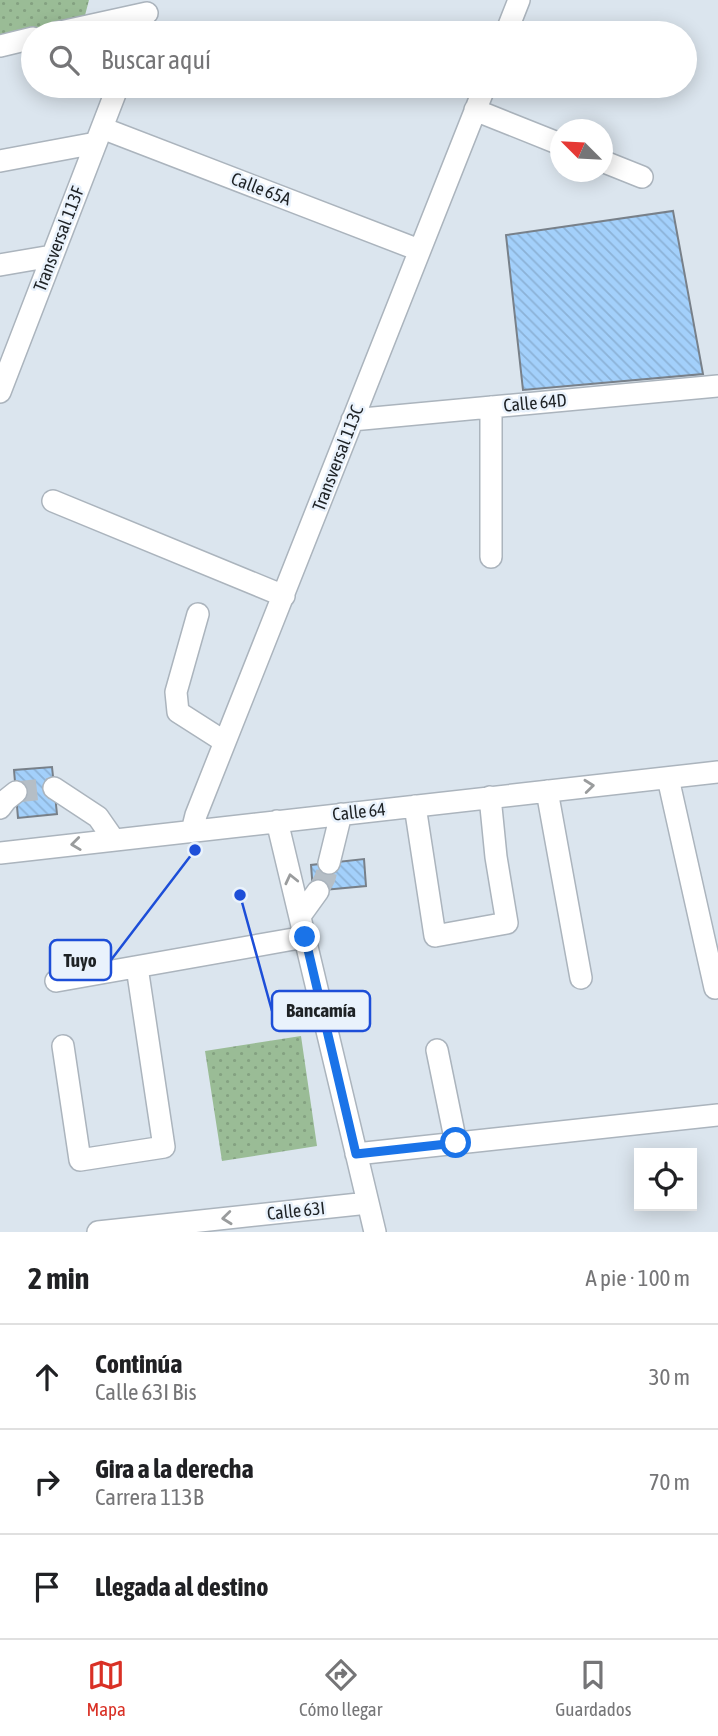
<!DOCTYPE html>
<html lang="es">
<meta charset="utf-8">
<style>
:root{--surface:#fff;--page:#f2f2f2;--text:#202124;--muted:#757577;--line:#e0e0e0;--accent:#d93025}
body{margin:0;font-family:"Asap Condensed",sans-serif;background:var(--page);color:var(--text)}
.controls{position:absolute;right:21px;bottom:21px;display:grid;overflow:hidden;border-radius:0px;box-shadow:0 4px 18px #0003}
.controls button{width:63px;height:63px;display:grid;place-items:center;padding:0;border:0;border-bottom:2px solid var(--line);background:var(--surface);color:var(--text);font:35px sans-serif}
.compass{position:absolute;left:550px;top:119px;width:63px;height:63px;border-radius:50%;background:var(--surface);box-shadow:0 4px 18px #0003;rotate:294deg}
.stop{position:absolute;width:21px;height:21px;margin:-16px;border:5px solid #1a73e8;border-radius:50%;background:#fff}
.stop.end{background:#1a73e8;border-color:#fff;box-shadow:0 2px 7px #0008}
.list{margin:0;padding:0;list-style:none}
h2{display:flex;justify-content:space-between;align-items:center;height:91px;margin:0;padding:0 28px;font-size:30px}
h2 small{font-size:23px;font-weight:400;color:var(--muted)}
.list li{display:grid;grid-template-columns:46px 1fr auto;gap:21px;align-items:center;box-sizing:border-box;height:105px;padding:0 28px;border-top:2px solid var(--line)}
.list b{display:block;font-size:26px;white-space:nowrap}
.list p{margin:0;font-size:23px;white-space:nowrap;color:var(--muted)}
.list em{font-size:23px;font-style:normal;color:var(--muted)}
.icon{flex:none;width:38px;height:38px;fill:none;stroke:currentColor;stroke-width:2;stroke-linecap:round;stroke-linejoin:round}
.map{position:relative;flex:none;width:718px;height:1232px;overflow:hidden}
.search{position:absolute;background:var(--surface);box-shadow:0 4px 18px #0003;left:21px;right:21px;top:21px;height:77px;display:flex;align-items:center;gap:18px;box-sizing:border-box;padding:0 24px;border-radius:38px;color:var(--muted);font-size:26px}
.sheet{height:406px;background:var(--surface)}
nav{display:flex;justify-content:space-around;align-items:center;box-sizing:border-box;height:98px;border-top:2px solid var(--line);background:var(--surface);font-size:19px;color:var(--muted)}
nav a{display:grid;justify-items:center;gap:4px}
nav .on{color:var(--accent)}
.map>svg:first-child{display:block}
.park{fill:url(#park-dots)}
.building{fill:url(#building-back-hatch);stroke:#788089;stroke-width:2}
.lines{fill:none;stroke-linecap:round;stroke-linejoin:round}
.minor-tunnel{stroke:#b5bec6;stroke-width:21;stroke-dasharray:21 10;stroke-linecap:butt}
.minor-casing{stroke:#abb4bd;stroke-width:24}
.minor{stroke:#fff;stroke-width:21}
.oneway{stroke:#9a9c9d}
.route{stroke:#1a73e8;stroke-width:9}
.labels{text-anchor:middle;stroke-width:5;stroke-linejoin:round;paint-order:stroke}
.street-label{font-size:18px;fill:#1e2225;stroke:#e9f2fc}
.leader{fill:none;stroke:#1d4ed8;stroke-width:2.5}
.callout-dot{fill:#1d4ed8;stroke:#e9f2fc;stroke-width:2.5}
.callout{fill:#e9f2fc;stroke:#1d4ed8;stroke-width:2.5}
.callout-label{font-size:19px;text-anchor:middle;font-weight:bold;fill:#1e2225}
</style>
<div class="map">
<svg width="718" height="1232" viewBox="0 0 718 1232">
<defs>
<pattern id="park-dots" width="8" height="8" patternUnits="userSpaceOnUse" patternTransform="scale(1.75)"><rect width="8" height="8" fill="#9abc96"/><path d="M2 2h.1M6 6h.1" fill="none" stroke="#84a181" stroke-width="1.8" stroke-linecap="round"/></pattern>
<pattern id="building-back-hatch" width="6" height="6" patternUnits="userSpaceOnUse" patternTransform="scale(1.75)"><rect width="6" height="6" fill="#a3d0fb"/><path d="M-1 5l2 2M0 0l6 6M5-1l2 2" fill="none" stroke="#8cb2d7"/></pattern>
</defs>
<rect width="100%" height="100%" fill="#dbe5ee"/>
<path class="park" d="M0 0H89L83 23 0 35Z
M301 1036 317 1146 222 1161 205 1051Z"/>
<path class="building" d="M673 211 703 374 523 390 506 235Z
M52 767 57 814 18 818 14 770Z
M364 859 366 886 313 891 311 865Z"/>
<g class="lines">
<path class="minor-tunnel" d="M16 792 54 788
M318 891 325 878 329 863"/>
<defs>
<path id="minor" d="M56 33 147 13
M506 33 519 0
M0 46 33 38
M475 110 560 144
M102 128 419 250
M0 161 96 143
M602 161 642 177
M0 265 52 256
M0 392 118 86
M352 420 718 386
M53 501 284 596
M491 557V407
M198 614 176 692 178 712 225 742
M668 778 715 988
M54 788 98 817 114 840
M547 791 581 978
M415 806 435 936 507 923 496 857 490 797
M0 808 6 800 16 792
M277 821 375 1232
M192 831 196 815 485 86
M0 853 718 772
M329 863 341 814
M300 916 318 891
M56 981 305 937
M63 1046 80 1160 164 1147 137 967
M437 1050 456 1143
M356 1154 718 1115
M98 1232 368 1203"/>
</defs>
<use href="#minor" class="minor-casing"/>
<use href="#minor" class="minor"/>
</g>
<defs><path id="oneway-chevron" d="M-2-3.5L2.5 0L-2 3.5" fill="none" stroke-width="1.6" stroke-linecap="round" stroke-linejoin="round" transform="scale(1.75)"/></defs>
<g class="oneway">
<use href="#oneway-chevron" transform="translate(589 786) rotate(-6)"/>
<use href="#oneway-chevron" transform="translate(76 844) rotate(173)"/>
<use href="#oneway-chevron" transform="translate(291 879) rotate(-103)"/>
<use href="#oneway-chevron" transform="translate(227 1218) rotate(174)"/>
</g>
<g class="lines">
<path class="route" d="M305 937 356 1154 456 1143"/>
</g>
<g class="labels">
<g class="street-label">
<text transform="translate(261 189) rotate(21)" y="6">Calle 65A</text>
<text transform="translate(59 239) rotate(-69)" y="6">Transversal 113F</text>
<text transform="translate(535 403) rotate(-5)" y="6">Calle 64D</text>
<text transform="translate(338 458) rotate(-69)" y="6">Transversal 113C</text>
<text transform="translate(359 812) rotate(-6)" y="6">Calle 64</text>
<text transform="translate(296 1211) rotate(-6)" y="6">Calle 63I</text>
</g>
</g>
<path class="leader" d="M195 850L111 960M240 895L272 1011"/>
<g class="callout-dot">
<circle cx="195" cy="850" r="7"/>
<circle cx="240" cy="895" r="7"/>
</g>
<g class="callout">
<rect x="50" y="940" width="61" height="40" rx="7"/>
<rect x="272" y="991" width="98" height="40" rx="7"/>
</g>
<g class="callout-label">
<text x="80" y="967">Tuyo</text>
<text x="321" y="1017">Bancamía</text>
</g>
</svg>
<div class="controls">
<button><svg class="icon" aria-label="locate" viewBox="0 0 24 24"><circle cx="12" cy="12" r="6"/><path d="M12 2v4M12 18v4M2 12h4M18 12h4"/></svg></button>
</div>
<svg class="compass" viewBox="-18 -18 36 36"><path d="M0-13l5 13h-10z" fill="#e53935"/><path d="M0 13l5-13h-10z" fill="#757577"/></svg>
<div class="stop" style="left:456px;top:1143px"></div>
<div class="stop end" style="left:305px;top:937px"></div>
<div class="search"><svg class="icon" aria-label="search" viewBox="0 0 24 24"><circle cx="10" cy="10" r="6"/><path d="M15 15l6 6"/></svg>Buscar aquí</div>
</div>
<section class="sheet">
<h2>2 min<small>A pie · 100 m</small></h2>
<ul class="list">
<li><svg class="icon" aria-label="ahead" viewBox="0 0 24 24"><path d="M12 20V5M6 11l6-6 6 6"/></svg><div><b>Continúa</b><p>Calle 63I Bis</p></div><em>30 m</em></li>
<li><svg class="icon" aria-label="right" viewBox="0 0 24 24"><path d="M7 20v-9h11M14 6l5 5-5 5"/></svg><div><b>Gira a la derecha</b><p>Carrera 113B</p></div><em>70 m</em></li>
<li><svg class="icon" aria-label="arrive" viewBox="0 0 24 24"><path d="M6 21V4h12l-3 4 3 4H6"/></svg><div><b>Llegada al destino</b></div></li>
</ul>
</section>
<nav>
<a class="on"><svg class="icon" aria-label="map" viewBox="0 0 24 24"><path d="M3 6l6-2 6 2 6-2v14l-6 2-6-2-6 2zM9 4v14M15 6v14"/></svg>Mapa</a>
<a><svg class="icon" aria-label="directions" viewBox="0 0 24 24"><path d="M12 3l9 9-9 9-9-9zM9 14v-3h6M13 9l2 2-2 2"/></svg>Cómo llegar</a>
<a><svg class="icon" aria-label="saved" viewBox="0 0 24 24"><path d="M7 4h10v16l-5-4-5 4z"/></svg>Guardados</a>
</nav>
